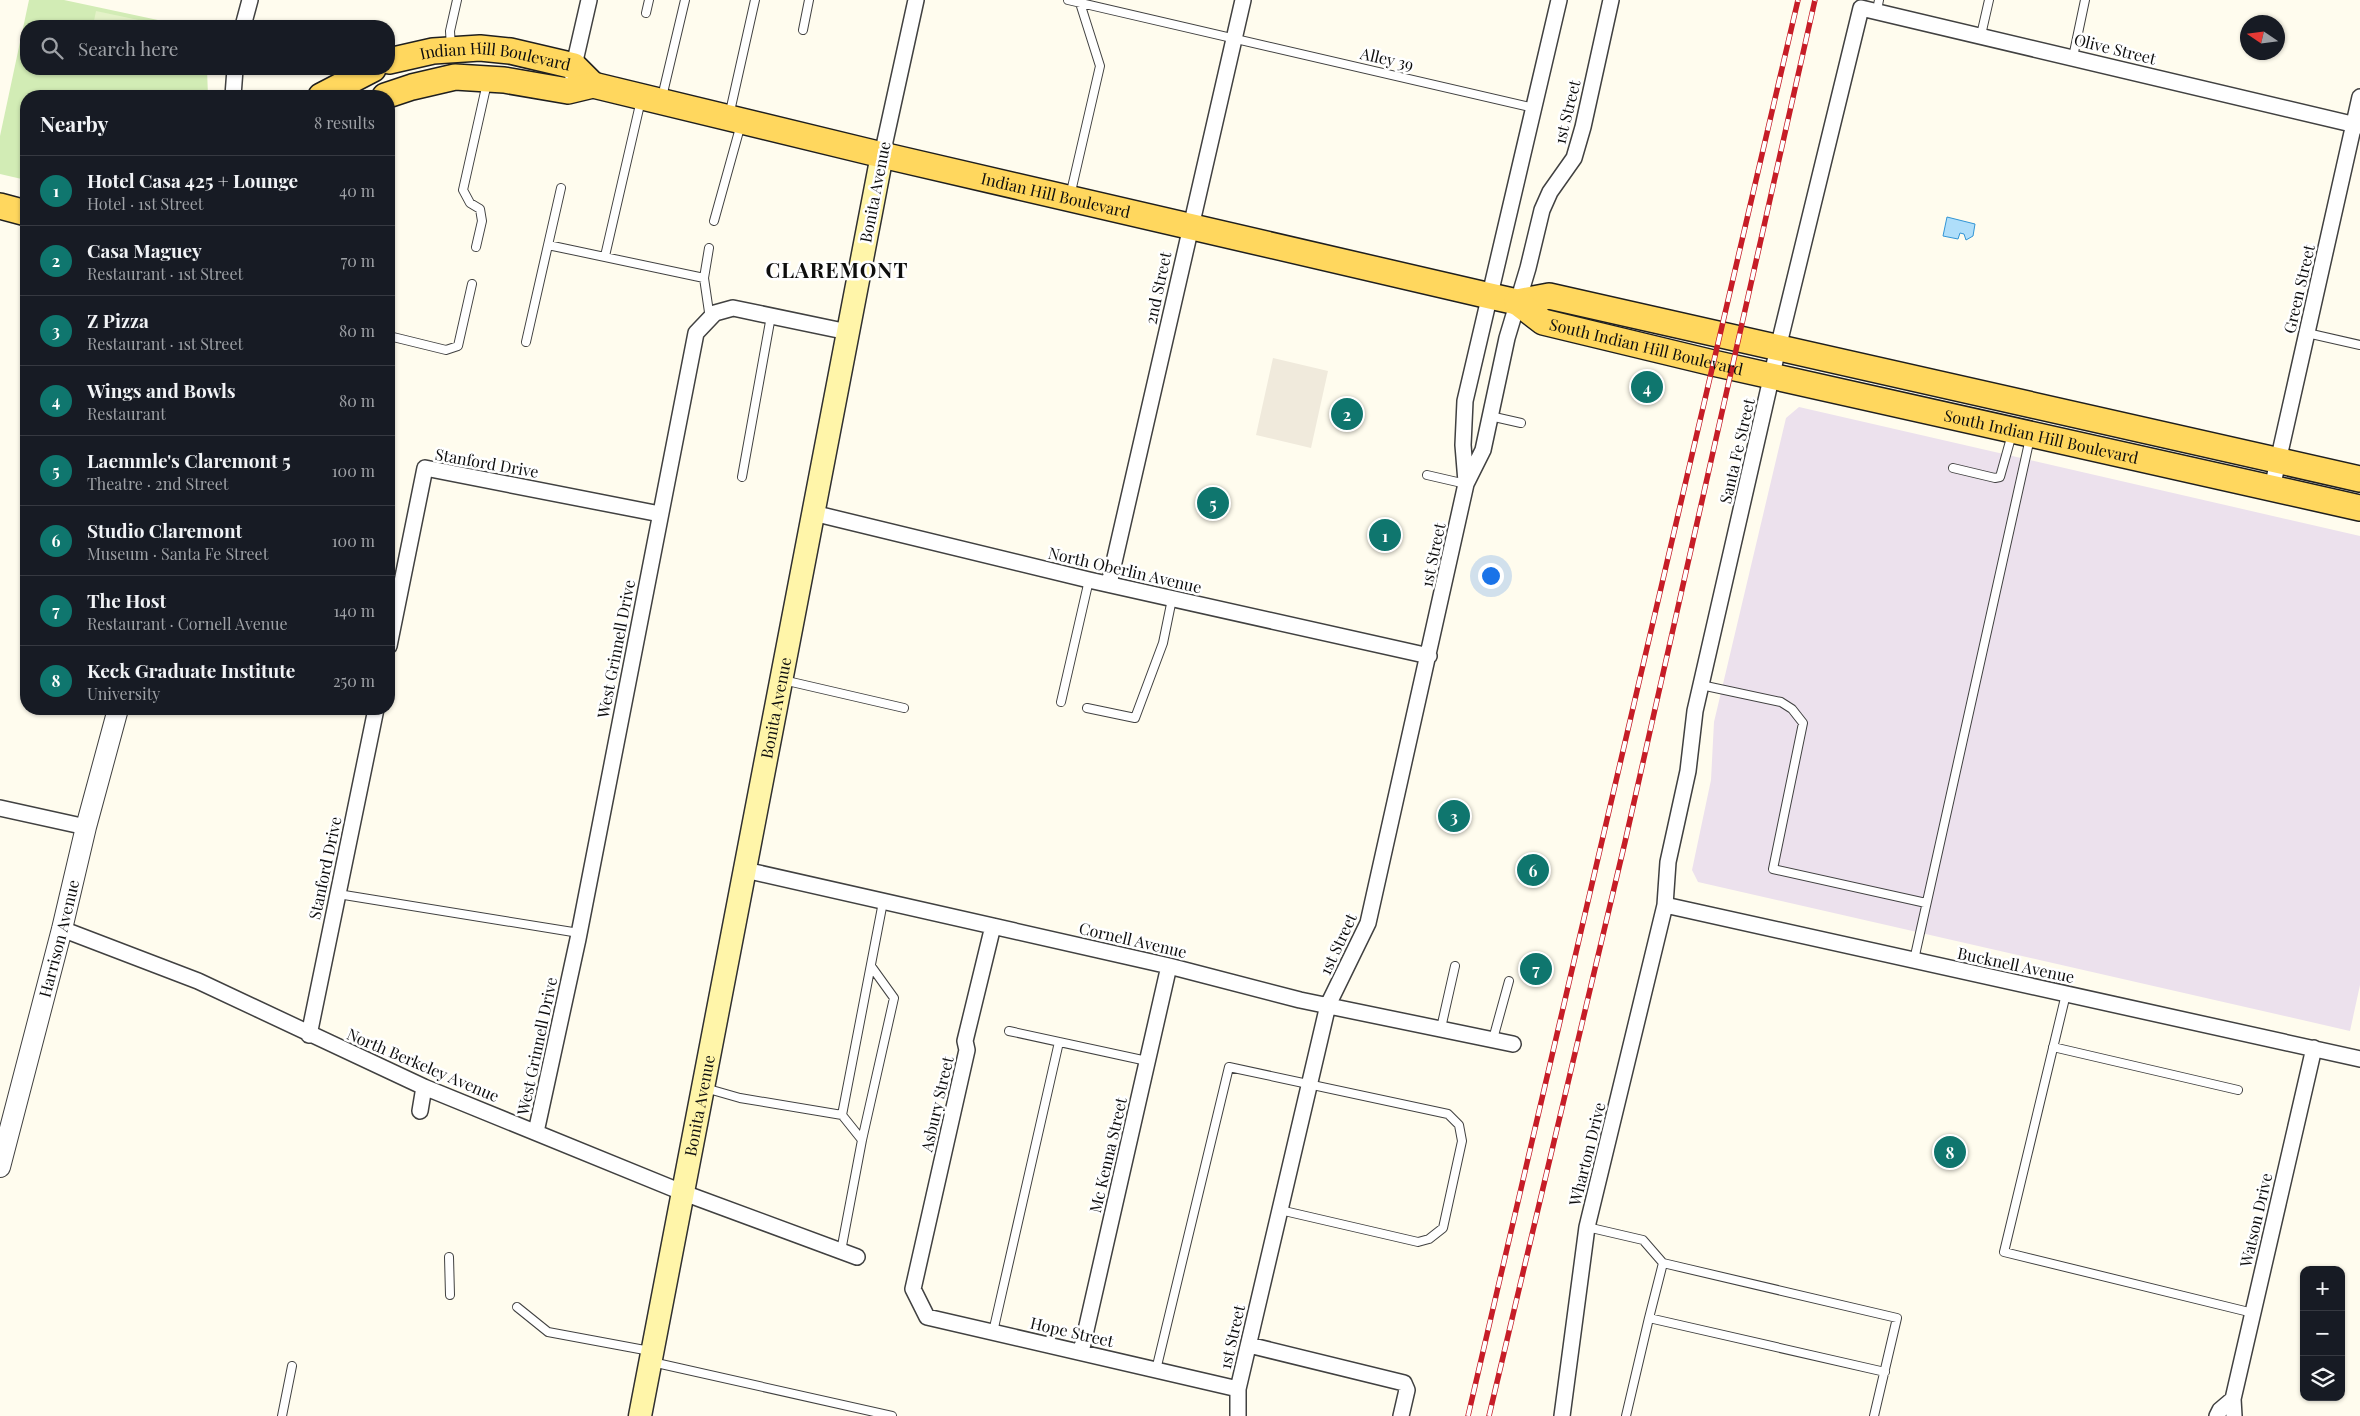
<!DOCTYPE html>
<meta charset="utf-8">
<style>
:root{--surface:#171b24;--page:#20242c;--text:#f1f3f6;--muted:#9ea1a6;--line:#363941;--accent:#0f766e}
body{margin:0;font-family:"Playfair Display",serif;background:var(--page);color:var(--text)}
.controls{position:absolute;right:15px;bottom:15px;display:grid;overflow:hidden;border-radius:10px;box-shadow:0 1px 4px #0004}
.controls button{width:45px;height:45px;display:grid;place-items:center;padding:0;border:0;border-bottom:1px solid var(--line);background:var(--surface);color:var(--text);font:25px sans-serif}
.compass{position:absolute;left:2240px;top:15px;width:45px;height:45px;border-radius:50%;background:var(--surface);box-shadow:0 1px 4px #0004;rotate:283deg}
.you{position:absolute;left:1490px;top:575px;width:18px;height:18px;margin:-12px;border:4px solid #fff;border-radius:50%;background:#1a73e8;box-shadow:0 0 0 8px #1a73e833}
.badge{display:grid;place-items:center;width:32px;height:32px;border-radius:50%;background:var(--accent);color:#fff;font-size:16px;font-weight:700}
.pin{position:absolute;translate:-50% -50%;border:2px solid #fff;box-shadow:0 1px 5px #0006}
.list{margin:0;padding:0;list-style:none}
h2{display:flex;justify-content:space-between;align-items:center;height:65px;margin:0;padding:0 20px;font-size:21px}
h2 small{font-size:16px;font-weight:400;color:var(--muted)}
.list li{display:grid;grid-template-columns:32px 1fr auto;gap:15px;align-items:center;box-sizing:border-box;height:70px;padding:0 20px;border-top:1px solid var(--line)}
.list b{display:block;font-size:19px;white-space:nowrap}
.list p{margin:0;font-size:16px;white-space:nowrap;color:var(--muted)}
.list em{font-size:16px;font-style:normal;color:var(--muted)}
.icon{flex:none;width:28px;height:28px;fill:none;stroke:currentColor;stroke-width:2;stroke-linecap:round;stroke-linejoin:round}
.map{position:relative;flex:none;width:2360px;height:1416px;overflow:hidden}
.search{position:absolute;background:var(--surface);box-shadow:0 1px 4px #0004;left:20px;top:20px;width:375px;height:55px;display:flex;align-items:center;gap:12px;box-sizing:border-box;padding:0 18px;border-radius:20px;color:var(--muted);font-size:19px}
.panel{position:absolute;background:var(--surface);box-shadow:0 1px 4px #0004;left:20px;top:90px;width:375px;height:625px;border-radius:20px}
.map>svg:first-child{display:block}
.industrial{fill:#ece1ed}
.green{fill:#d2ecb5}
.pitch{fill:#e4f2c8}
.plaza{fill:#f0eadc}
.water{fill:#afdefa;stroke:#3295d5}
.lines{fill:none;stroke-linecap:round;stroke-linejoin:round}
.service-casing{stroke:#414141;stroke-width:10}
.minor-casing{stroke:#414141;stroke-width:18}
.tertiary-casing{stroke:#414141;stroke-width:22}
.secondary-casing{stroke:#303030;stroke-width:25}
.primary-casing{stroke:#1f1f1f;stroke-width:28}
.service{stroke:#fff;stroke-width:8}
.minor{stroke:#fff;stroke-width:15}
.tertiary{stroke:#fff;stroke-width:20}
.secondary{stroke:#fff5a9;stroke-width:22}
.primary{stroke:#ffd75e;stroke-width:25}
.rail-casing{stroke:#c61d27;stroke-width:5.5}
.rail{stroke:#fff;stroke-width:4;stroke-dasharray:11;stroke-linecap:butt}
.labels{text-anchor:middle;stroke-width:5;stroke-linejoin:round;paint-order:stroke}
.street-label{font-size:16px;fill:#0e0e0e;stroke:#fff}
.district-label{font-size:21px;font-weight:bold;letter-spacing:1px;fill:#0e0e0e;stroke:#fff}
</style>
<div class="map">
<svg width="2360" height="1416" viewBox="0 0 2360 1416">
<rect width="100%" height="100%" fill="#fffcee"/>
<path class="industrial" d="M1799 407 2360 536V985L2350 1031 1698 882 1692 870 1711 780 1714 722 1786 418Z"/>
<path class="green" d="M29 0H64L186 26H26V69H207L208 96H26V180L0 174V136Z"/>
<path class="pitch" d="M96 11 167 26H93Z"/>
<path class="plaza" d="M1273 358 1328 371 1311 448 1256 435Z"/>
<path class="water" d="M1947 217 1975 224 1973 236 1966 240 1964 234 1960 233 1958 239 1943 236Z"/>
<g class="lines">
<defs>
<path id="service" d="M1068 0 1534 108
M1877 10 1879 0
M646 13 649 0
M803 30 809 0
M1981 35 1989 0
M451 47 450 31 457 0
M2073 57 2085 0
M662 97 685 0
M729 116 755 0
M1070 196 1100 66 1080 3
M714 221 741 124
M548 245 561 188
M476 247 482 221 480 209 470 203 463 190 487 83
M709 248 704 278 710 319
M605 256 641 100
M2307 333 2360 345
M389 336 446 350 458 346 472 284
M526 342 548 245 704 278
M1490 416 1521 423
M1953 468 1995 478 2000 477 2012 434
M1427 475 1466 484
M742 477 771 316
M783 680 904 708
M1701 685 1781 702 1792 709 1803 723 1773 869 1926 903
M1061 702 1089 580
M1087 708 1135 718 1163 643 1172 599
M338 894 579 933
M1914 960 2030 438
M2066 994 2004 1252 2253 1313
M1441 1028 1455 966
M1009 1031 1147 1061
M1493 1039 1509 981
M2053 1047 2238 1090
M705 1088 740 1098 842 1115
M862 1140 894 998 871 966
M1587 1227 1643 1240 1663 1263 1897 1318 1874 1416
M841 1251 862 1140 842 1115 883 902
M449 1257 450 1295
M1663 1263 1649 1318 1885 1372
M517 1307 548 1332 650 1351
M993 1332 1059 1042
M652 1362 892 1416
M1156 1370 1229 1067 1448 1114 1459 1125 1462 1141 1443 1228 1429 1239 1418 1242 1280 1210
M282 1416 292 1366
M1626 1416 1649 1318"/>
<path id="minor" d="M243 26 250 0
M572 74 589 0
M233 96 235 69
M882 155 916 0
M1466 482 1463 445 1465 401 1559 0
M2272 488 2360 97
M813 513 1089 580 1429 656
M1109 584 1243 0
M389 646 425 468 660 514
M0 808 86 827
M745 870 1169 966 1300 1000 1513 1044
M1665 905 2360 1059
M993 926 965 1041 967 1050 913 1289 927 1317 1238 1389
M62 929 198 981 424 1087 684 1193 857 1257
M309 1035 376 709
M420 1111 424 1087
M536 1132 578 939 696 333 715 313 733 308 848 332
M1249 1345 1404 1383 1407 1390 1401 1416
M1081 1352 1169 966
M1238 1416V1389L1328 1005 1368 923 1466 484 1483 450 1507 338 1528 268 1542 210 1550 192 1574 158 1583 127 1611 0
M1562 1416 1587 1227 1665 905 1668 862 1688 771 1695 711 1778 348 1861 8 2360 126
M2217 1416 2220 1410 2233 1399
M2234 1416 2233 1399 2314 1048"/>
<g id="tertiary">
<path id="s1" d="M0 1167 62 929 86 827 118 709"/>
</g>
<g id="secondary">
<path id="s2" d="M640 1416 882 155"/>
</g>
<g id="primary">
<path id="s3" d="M389 61 433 51 480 48 510 51 574 66 593 85"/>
<path d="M321 96 373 69"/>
<path id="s4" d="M385 96 412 87 455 77 504 80 568 91 593 85 882 155 1490 296 1517 302 1549 296 2360 479"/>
<path d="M0 206 26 213"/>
<path id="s5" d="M1517 302 1543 322 1713 363 2360 508"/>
</g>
</defs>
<use href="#service" class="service-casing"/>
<use href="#minor" class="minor-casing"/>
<use href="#tertiary" class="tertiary-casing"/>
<use href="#secondary" class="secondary-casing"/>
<use href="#primary" class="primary-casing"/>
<use href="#service" class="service"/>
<use href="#minor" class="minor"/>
<use href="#tertiary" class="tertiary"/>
<use href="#secondary" class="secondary"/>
<use href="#primary" class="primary"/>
<defs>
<path id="rail" d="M1468 1416 1798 0
M1489 1416 1625 842 1815 0"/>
</defs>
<use href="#rail" class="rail-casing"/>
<use href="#rail" class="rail"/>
</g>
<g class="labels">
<g class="street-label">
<text transform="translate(2115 49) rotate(14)" y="6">Olive Street</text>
<text transform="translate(1387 59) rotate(13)" y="6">Alley 39</text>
<text dy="6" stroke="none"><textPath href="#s3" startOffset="108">Indian Hill Boulevard</textPath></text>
<text transform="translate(1567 112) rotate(-76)" y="6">1st Street</text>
<text transform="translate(875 192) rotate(-79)" y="6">Bonita Avenue</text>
<text dy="6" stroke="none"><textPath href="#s4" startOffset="688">Indian Hill Boulevard</textPath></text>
<text transform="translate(1158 288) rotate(-78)" y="6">2nd Street</text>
<text transform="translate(2299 289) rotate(-77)" y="6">Green Street</text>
<text dy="6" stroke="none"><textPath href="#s5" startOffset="139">South Indian Hill Boulevard</textPath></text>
<text dy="6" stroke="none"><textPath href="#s5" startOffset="544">South Indian Hill Boulevard</textPath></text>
<text transform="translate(1737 451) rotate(-77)" y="6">Santa Fe Street</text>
<text transform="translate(487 463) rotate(10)" y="6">Stanford Drive</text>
<text transform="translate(1433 555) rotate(-78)" y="6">1st Street</text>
<text transform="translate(1125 570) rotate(13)" y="6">North Oberlin Avenue</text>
<text transform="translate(616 649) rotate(-79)" y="6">West Grinnell Drive</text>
<text dy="6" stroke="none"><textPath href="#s2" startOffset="721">Bonita Avenue</textPath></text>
<text transform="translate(325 868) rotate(-78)" y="6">Stanford Drive</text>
<text dy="6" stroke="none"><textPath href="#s1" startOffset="236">Harrison Avenue</textPath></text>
<text transform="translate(1133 940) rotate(13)" y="6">Cornell Avenue</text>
<text transform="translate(1338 944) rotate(-65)" y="6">1st Street</text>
<text transform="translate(2016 965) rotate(12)" y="6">Bucknell Avenue</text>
<text transform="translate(537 1046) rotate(-78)" y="6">West Grinnell Drive</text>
<text transform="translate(423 1065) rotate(23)" y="6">North Berkeley Avenue</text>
<text transform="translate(937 1104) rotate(-77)" y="6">Asbury Street</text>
<text dy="6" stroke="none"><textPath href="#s2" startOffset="316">Bonita Avenue</textPath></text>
<text transform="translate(1587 1154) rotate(-76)" y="6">Wharton Drive</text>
<text transform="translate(1108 1155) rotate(-77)" y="6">Mc Kenna Street</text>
<text transform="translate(2256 1220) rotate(-77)" y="6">Watson Drive</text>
<text transform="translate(1072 1332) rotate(13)" y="6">Hope Street</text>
<text transform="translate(1232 1337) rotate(-77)" y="6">1st Street</text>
</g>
<g class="district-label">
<text x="837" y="278">CLAREMONT</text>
</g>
</g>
</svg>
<div class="controls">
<button>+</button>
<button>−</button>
<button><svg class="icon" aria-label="layers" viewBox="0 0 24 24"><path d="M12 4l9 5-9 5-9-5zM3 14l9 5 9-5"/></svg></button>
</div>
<svg class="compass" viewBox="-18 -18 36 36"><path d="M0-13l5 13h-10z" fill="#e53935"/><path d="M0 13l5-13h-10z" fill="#9ea1a6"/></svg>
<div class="you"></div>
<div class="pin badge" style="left:1385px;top:535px">1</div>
<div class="pin badge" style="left:1347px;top:414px">2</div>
<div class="pin badge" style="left:1454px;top:816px">3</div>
<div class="pin badge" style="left:1647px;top:387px">4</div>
<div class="pin badge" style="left:1213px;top:503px">5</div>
<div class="pin badge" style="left:1533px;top:870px">6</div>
<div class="pin badge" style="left:1536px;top:969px">7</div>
<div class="pin badge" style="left:1950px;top:1152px">8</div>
<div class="search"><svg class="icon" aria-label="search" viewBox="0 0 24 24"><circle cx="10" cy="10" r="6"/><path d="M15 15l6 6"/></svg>Search here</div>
<section class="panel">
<h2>Nearby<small>8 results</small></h2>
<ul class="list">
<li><span class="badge">1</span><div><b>Hotel Casa 425 + Lounge</b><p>Hotel · 1st Street</p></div><em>40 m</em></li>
<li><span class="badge">2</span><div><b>Casa Maguey</b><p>Restaurant · 1st Street</p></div><em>70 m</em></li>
<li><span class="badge">3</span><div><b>Z Pizza</b><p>Restaurant · 1st Street</p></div><em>80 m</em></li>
<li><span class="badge">4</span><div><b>Wings and Bowls</b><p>Restaurant</p></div><em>80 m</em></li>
<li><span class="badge">5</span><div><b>Laemmle's Claremont 5</b><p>Theatre · 2nd Street</p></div><em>100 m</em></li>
<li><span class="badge">6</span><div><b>Studio Claremont</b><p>Museum · Santa Fe Street</p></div><em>100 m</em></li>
<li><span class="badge">7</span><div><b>The Host</b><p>Restaurant · Cornell Avenue</p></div><em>140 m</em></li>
<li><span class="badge">8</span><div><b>Keck Graduate Institute</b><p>University</p></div><em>250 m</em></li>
</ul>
</section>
</div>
